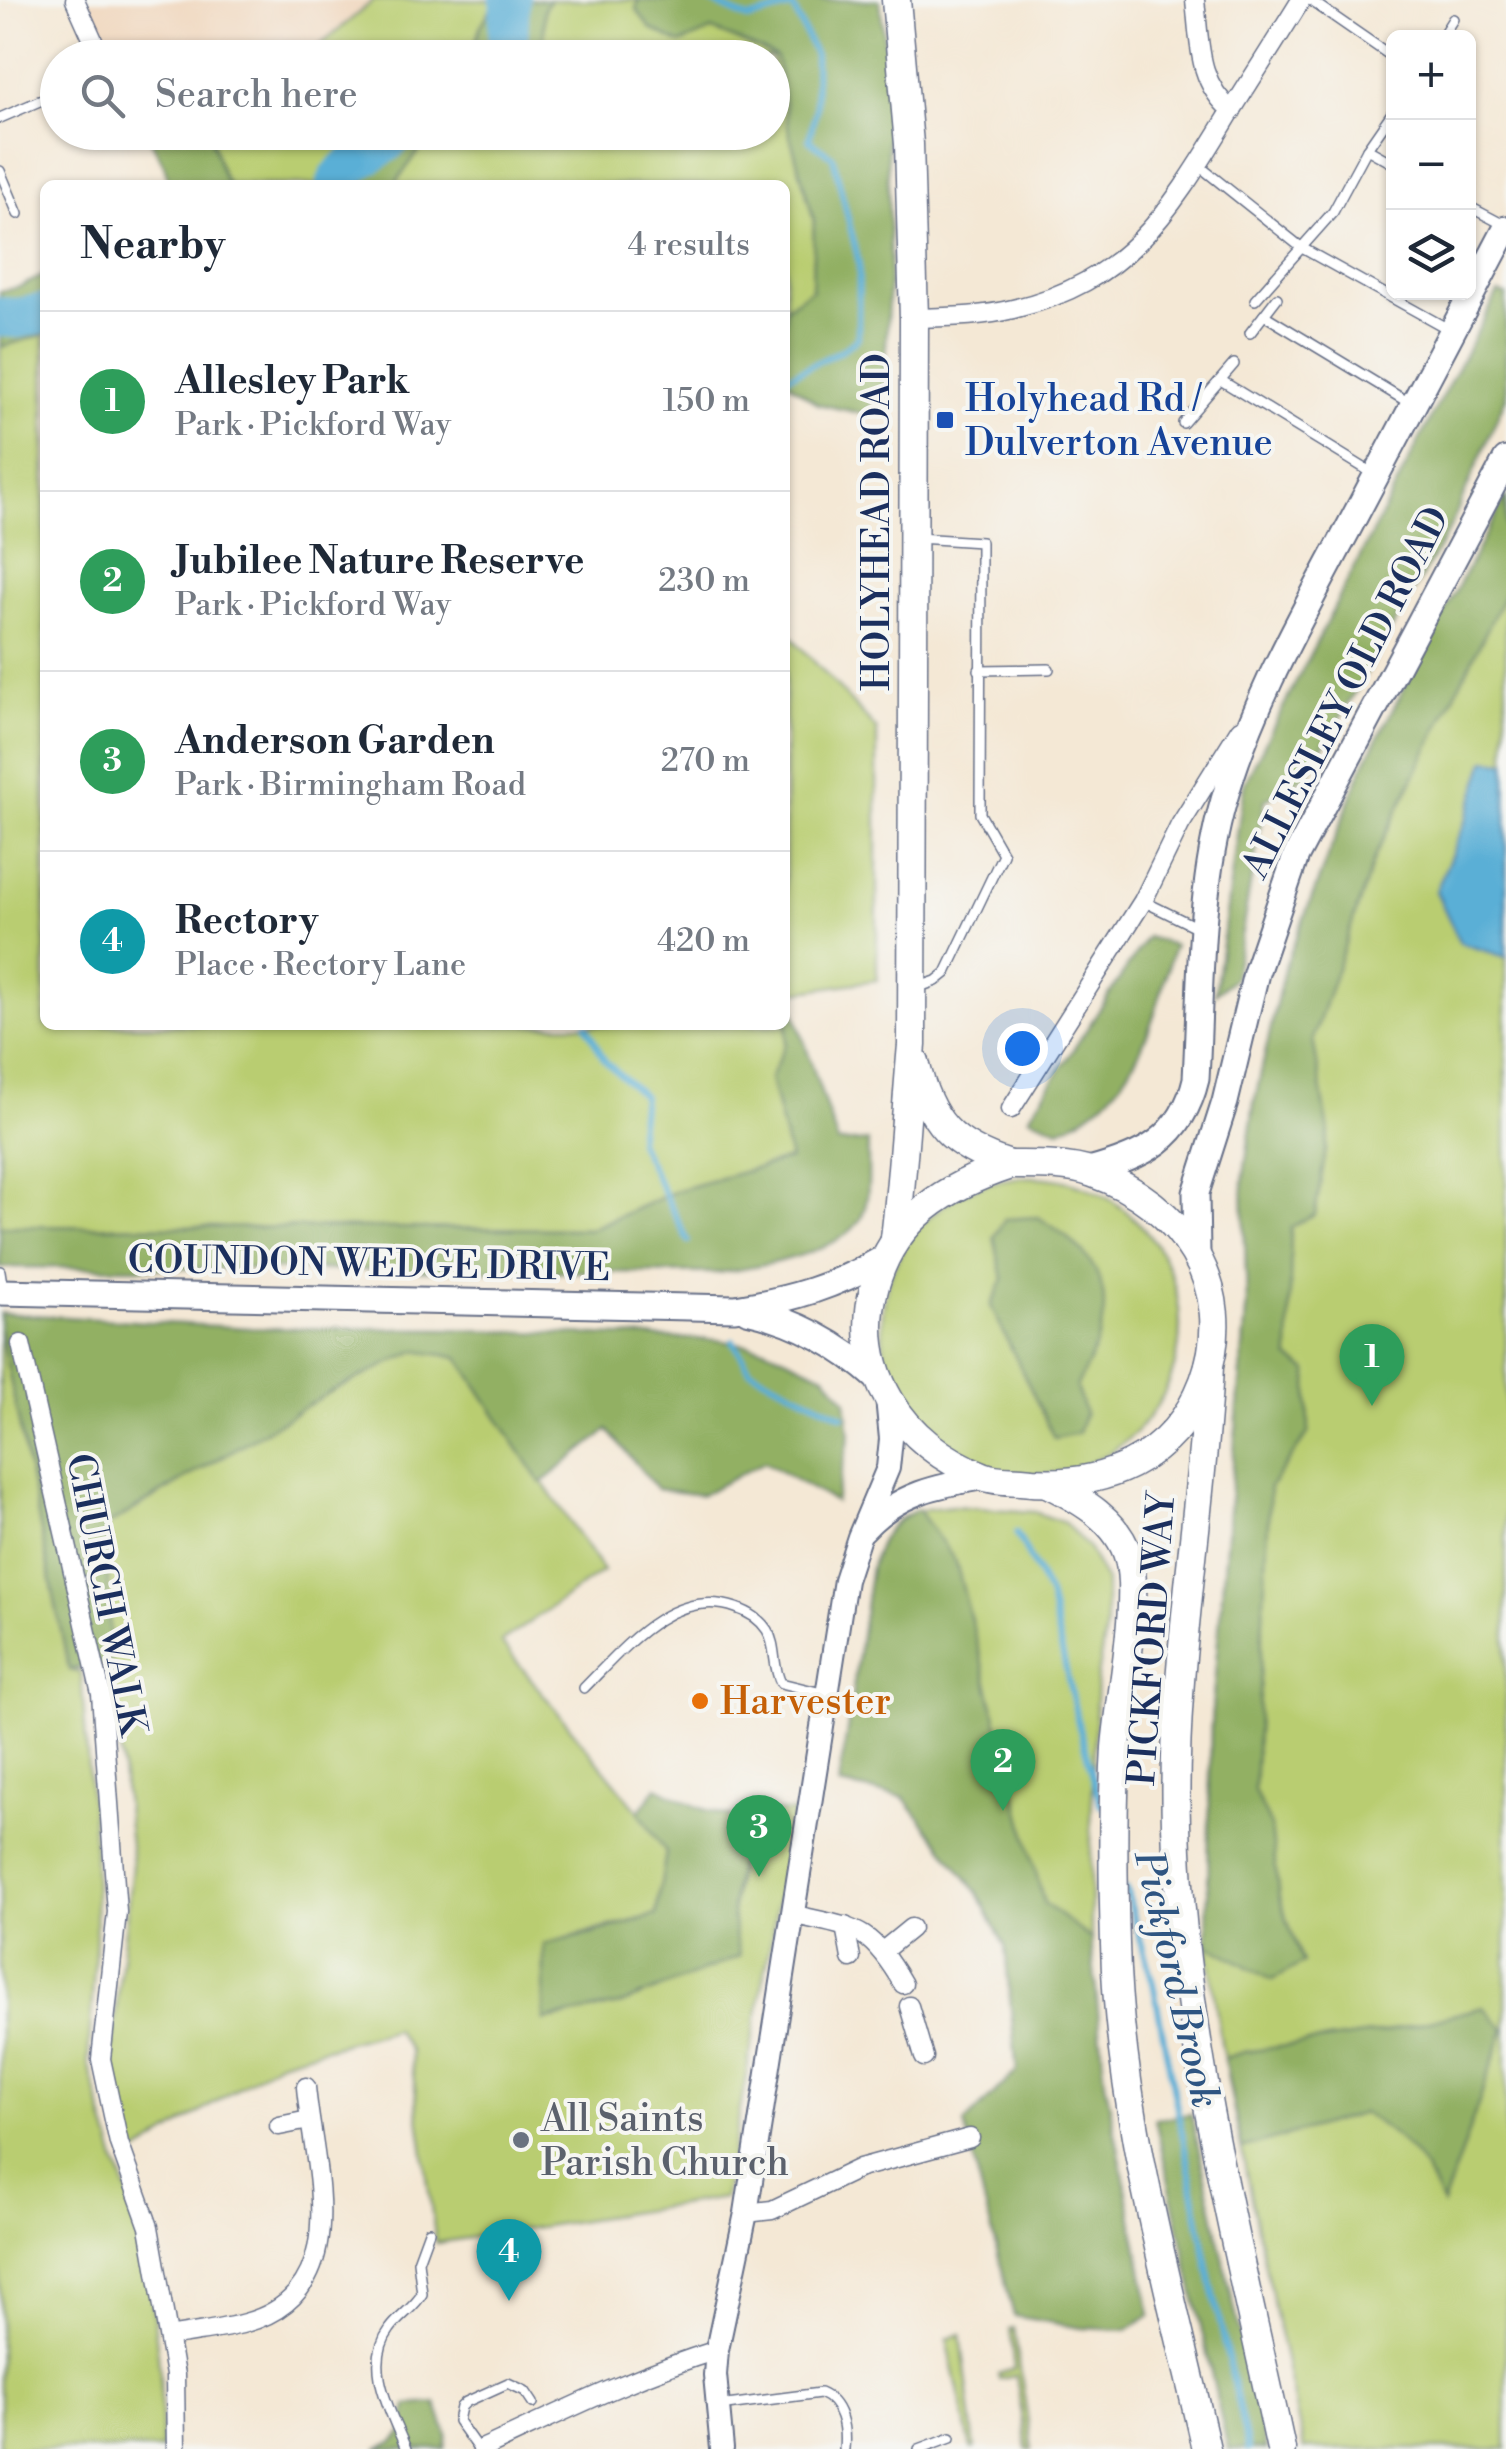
<!DOCTYPE html>
<meta charset="utf-8">
<style>
body{margin:0;font-family:"Libre Bodoni",serif;background:#f6f6f7;color:#1f2937}
.controls{position:absolute;right:30px;top:30px;display:grid;overflow:hidden;border-radius:15px;box-shadow:0 2px 8px #0004}
.controls button{width:90px;height:90px;display:grid;place-items:center;padding:0;border:0;border-bottom:2px solid #e0e1e3;background:#fff;color:#1f2937;font:50px sans-serif}
.you{position:absolute;left:1022px;top:1048px;width:35px;height:35px;margin:-25px;border:8px solid #fff;border-radius:50%;background:#1a73e8;box-shadow:0 0 0 15px #1a73e833}
.badge{display:grid;place-items:center;width:65px;height:65px;border-radius:50%;background:#1f6fb2;color:#fff;font-size:32px;font-weight:700}
.pin{position:absolute;translate:-50% -82px;filter:drop-shadow(0 2px 5px #0008)}
.pin::after{content:'';position:absolute;top:52px;width:35px;height:30px;background:inherit;clip-path:polygon(0 0,100% 0,50% 100%)}
.list{margin:0;padding:0;list-style:none}
h2{display:flex;justify-content:space-between;align-items:center;height:130px;margin:0;padding:0 40px;font-size:42px}
h2 small{font-size:32px;font-weight:400;color:#747a83}
.list li{display:grid;grid-template-columns:65px 1fr auto;gap:30px;align-items:center;box-sizing:border-box;height:180px;padding:0 40px;border-top:2px solid #e0e1e3}
.list b{display:block;font-size:38px;white-space:nowrap}
.list p{margin:0;font-size:32px;white-space:nowrap;color:#747a83}
.list em{font-size:32px;font-style:normal;color:#747a83}
.icon{flex:none;width:55px;height:55px;fill:none;stroke:currentColor;stroke-width:2;stroke-linecap:round;stroke-linejoin:round}
.map{position:relative;flex:none;width:1506px;height:2449px;overflow:hidden}
.search{position:absolute;background:#fff;box-shadow:0 2px 8px #0004;left:40px;top:40px;width:750px;height:110px;display:flex;align-items:center;gap:25px;box-sizing:border-box;padding:0 35px;border-radius:55px;color:#747a83;font-size:38px}
.panel{position:absolute;background:#fff;box-shadow:0 2px 8px #0004;left:40px;top:180px;width:750px;height:850px;border-radius:15px}
.map>svg:first-child{display:block}
.built{fill:#f0d6bc}
.green{fill:#b9cd71;stroke:#6a7e68;stroke-width:2.5}
.forest{fill:#92b063;stroke:#567060;stroke-width:2.5}
.water{fill:#5aafd6;stroke:#3a6f9a;stroke-width:2.5}
.lines{fill:none;stroke-linecap:round;stroke-linejoin:round}
.stream{stroke:#5aafd6;stroke-width:6}
.river{stroke:#5aafd6;stroke-width:40}
.service-casing{stroke:#677088;stroke-width:12}
.minor-casing{stroke:#677088;stroke-width:21}
.tertiary-casing{stroke:#677088;stroke-width:26}
.secondary-casing{stroke:#677088;stroke-width:29}
.trunk-casing{stroke:#677088;stroke-width:31}
.service{stroke:#fff;stroke-width:9}
.minor{stroke:#fff;stroke-width:18}
.tertiary{stroke:#fff;stroke-width:22}
.secondary{stroke:#fff;stroke-width:25}
.trunk{stroke:#fff;stroke-width:28}
.transit-dot{fill:#1a4fb4;stroke:#f6f6f2;stroke-width:4}
.food-dot{fill:#e8710a;stroke:#f6f6f2;stroke-width:4}
.worship-dot{fill:#6b7280;stroke:#f6f6f2;stroke-width:4}
.labels{text-anchor:middle;stroke-width:8;stroke-linejoin:round;paint-order:stroke}
.transit-label{font-size:38px;fill:#164399;stroke:#f6f6f2;text-anchor:start}
.street-label{font-size:38px;fill:#1b2f5e;stroke:#f6f6f2}
.food-label{font-size:38px;fill:#c56008;stroke:#f6f6f2;text-anchor:start}
.worship-label{font-size:38px;fill:#5b616d;stroke:#f6f6f2;text-anchor:start}
.water-label{font-size:40px;font-style:italic;fill:#2e5582;stroke:#f6f6f2}
</style>
<div class="map">
<svg width="1506" height="2449" viewBox="0 0 1506 2449">
<rect width="100%" height="100%" fill="#f6f6f2"/>
<filter id="ink" filterUnits="userSpaceOnUse"><feTurbulence type="fractalNoise" baseFrequency=".01" numOctaves="2"/><feDisplacementMap in="SourceGraphic" scale="20" xChannelSelector="R" yChannelSelector="G"/><feConvolveMatrix kernelMatrix="1 2 1 2 8 2 1 2 1" color-interpolation-filters="sRGB"/></filter>
<filter id="wash" filterUnits="userSpaceOnUse"><feTurbulence type="fractalNoise" baseFrequency=".0048" numOctaves="4" result="noise"/><feDisplacementMap in="SourceGraphic" scale="40" xChannelSelector="R" yChannelSelector="G"/><feGaussianBlur stdDeviation="2.25" result="paint"/><feColorMatrix in="noise" values="0 0 0 0 0 0 0 0 0 0 0 0 0 0 0 0 0 1.4 0 .05"/><feComposite in="paint" operator="in"/></filter>
<g filter="url(#wash)">
<rect width="100%" height="100%" fill="#f4e8d5"/>
<path class="built" d="M84 0H374L323 43 299 58H147L139 50 123 54 105 49Z"/>
<g class="green">
<path d="M374 0H497L480 27 471 57 299 58 323 43Z"/>
<path d="M550 0H638L637 9 713 30 776 56 789 132 814 221 812 289 785 308V185H394L432 133 772 132V58L538 57 544 50V8Z"/>
<path d="M209 133H372L323 185H230L224 179Z"/>
<path d="M45 334V1025H785V630L877 730V980L788 993 786 1043 770 1078 790 1159 678 1190 590 1229 0 1226V347Z"/>
<path d="M1506 496V2449H1304L1256 2223 1222 2049 1207 1944 1211 1723 1247 1301 1243 1182 1254 1104 1284 969 1364 764Z"/>
<circle cx="1031" cy="1326" r="149"/>
<path d="M0 1329 69 1670 81 1673 94 1847 96 1939 88 2062 117 2165 145 2235 160 2373 162 2449H0Z"/>
<path d="M415 1351 458 1356 603 1571 501 1642 639 1812 666 1852 656 1915 544 1944V2021L619 2005 732 1929C731 1890 740 1859 754 1823L774 1812H794L724 2198 436 2243 410 2051 395 2029 279 2061 133 2156 123 2128 111 2056 132 1865 111 1663 105 1527 330 1392Z"/>
<path d="M953 1506 1035 1512 1065 1523 1088 1548 1106 1582V1626L1097 1677 1091 1826V1962L1102 2047 973 2127 1017 2071 1005 1946 978 1893 904 1797 839 1785 871 1567C885 1518 903 1510 953 1506Z"/>
<path d="M1014 2328 1032 2449H1027L1016 2376 999 2379 998 2374 1015 2369 1010 2329Z"/>
<path d="M961 2334 975 2449H971L947 2339Z"/>
</g>
<g class="forest">
<path d="M497 0H550L544 9V50L538 57H471L480 27Z"/>
<path d="M638 0H880L885 46 890 263 884 388 865 414 818 404 785 380V308L812 289 814 221 789 132 776 57 713 30 680 44 650 28 636 9Z"/>
<path d="M147 133H209L224 179 230 185H170L164 165Z"/>
<path d="M372 133H432L394 185H323Z"/>
<path d="M45 275V334L0 347V291L19 287Z"/>
<path d="M1498 293 1506 295V397L1449 530 1307 775 1265 800 1234 978 1215 994 1244 784 1440 400Z"/>
<path d="M1506 496V591L1375 856 1313 1039 1329 1132 1315 1215 1291 1227 1289 1358 1308 1371 1309 1432 1270 1487 1254 1790 1271 1826 1279 1898 1303 1963 1272 1980 1207 1944 1211 1723 1247 1301 1243 1182 1254 1104 1284 969 1364 764Z"/>
<path d="M1147 937 1174 945C1154 1018 1138 1099 1059 1129L1029 1117Z"/>
<path d="M788 993 838 1143 868 1141C867 1164 872 1197 861 1218 843 1253 754 1268 718 1273L0 1267V1226L591 1229 678 1190 790 1159 770 1078 786 1043Z"/>
<path d="M1038 1217C1117 1265 1119 1310 1076 1387L1085 1413 1078 1433 1054 1438 991 1306 1003 1279 994 1237 1005 1219Z"/>
<path d="M0 1313 250 1328 449 1329 717 1340 765 1348 825 1375 846 1400 850 1435 835 1502 764 1462 701 1495 657 1489 608 1430 541 1483 458 1357 415 1351 330 1392 106 1526 111 1663 69 1670 0 1329Z"/>
<path d="M918 1509 956 1562 1044 1903 1091 1939 1105 2081 1151 2315 1127 2330 1081 2328 1014 2316 964 2124 1017 2071 1005 1946 978 1893 904 1797 839 1785 871 1567C881 1533 888 1526 918 1509Z"/>
<path d="M657 1787 700 1808 754 1823C735 1871 724 1905 740 1956L619 2005 544 2020V1944L592 1934 656 1915 666 1852 639 1812Z"/>
<path d="M1484 2007 1504 2029 1443 2205C1422 2157 1406 2141 1363 2113L1242 2149 1224 2058 1244 2052 1385 2032Z"/>
<path d="M1191 2114 1266 2449H1228L1155 2119Z"/>
<path d="M436 2403 447 2434 445 2449H377L393 2442 403 2433 407 2405Z"/>
</g>
<path class="water" d="M1486 760 1506 762V957L1460 943 1436 891 1467 818Z"/>
<g class="lines">
<g class="stream">
<path d="M707 0 748 19 793 7 815 55 816 109 809 140 833 157 859 263 858 338 840 351 785 378"/>
<path d="M586 1025 605 1061 643 1096 638 1141 688 1241"/>
<path d="M733 1341 750 1370 843 1416"/>
<path d="M1016 1532 1049 1595 1079 1727 1101 1805"/>
<path d="M1126 1889 1153 1983 1210 2277 1248 2449"/>
</g>
<g class="river">
<path d="M507 58 510 0"/>
<path d="M336 185C341 164 379 154 397 132"/>
<path d="M0 317 18 318 45 313"/>
</g>
</g>
</g>
<g filter="url(#ink)">
<g class="lines">
<defs>
<g id="service">
<path d="M1310 0 1394 58"/>
<path d="M1441 38 1453 19"/>
<path d="M0 118 58 93"/>
<path d="M1367 149 1394 164"/>
<path d="M1198 165 1302 248 1450 330"/>
<path d="M0 171 18 214"/>
<path d="M1468 206 1506 226"/>
<path d="M1255 300 1333 212 1367 149 1394 110"/>
<path d="M1264 315 1411 404"/>
<path d="M1250 333 1277 298"/>
<path d="M1222 381 1374 474"/>
<path d="M1183 423 1234 364"/>
<path d="M979 670 1049 669"/>
<path d="M1143 901 1200 929"/>
<path d="M916 988 936 981 946 973 1003 854 980 814 981 542 917 538"/>
<path d="M0 1271 3 1290"/>
<path d="M584 1688C623 1649 673 1586 736 1608 748 1612 760 1619 767 1630 777 1646 772 1666 781 1683L826 1694"/>
<path d="M719 2406 820 2393C842 2402 846 2428 844 2449"/>
<path d="M406 2449C391 2412 363 2365 390 2329 399 2316 414 2308 422 2294L418 2261 429 2231"/>
<path d="M478 2449 458 2421 461 2407 466 2402 508 2383 525 2391 533 2403"/>
<path d="M919 2449 951 2437"/>
</g>
<g id="minor">
<path d="M75 0 101 58"/>
<path d="M1195 0C1200 42 1197 82 1232 111"/>
<path d="M914 318C947 317 981 317 1013 309 1126 282 1167 216 1224 123 1249 82 1276 41 1301 0"/>
<path d="M1011 1109 1143 901 1180 825 1240 729"/>
<path d="M21 1344 101 1694 117 1912 101 2059 119 2143 149 2227 175 2375 176 2449"/>
<path d="M791 1914C855 1929 868 1924 903 1984"/>
<path d="M845 1926 851 1958"/>
<path d="M884 1950 911 1928"/>
<path d="M909 2006 924 2057"/>
<path d="M279 2126 309 2120"/>
<path d="M746 2213 772 2210 860 2168 970 2138"/>
<path d="M169 2337C194 2332 221 2330 245 2323 357 2292 313 2167 306 2087"/>
<path d="M482 2449C560 2413 635 2375 717 2350"/>
</g>
<g id="tertiary">
<path d="M864 1530C898 1493 938 1485 986 1478"/>
<path d="M722 2449 715 2375 717 2350 746 2213 845 1580 859 1537 888 1468 891 1439 887 1398"/>
</g>
<g id="secondary">
<path d="M1089 1171C1144 1156 1182 1139 1196 1079 1201 986 1198 890 1224 800 1251 705 1301 618 1347 531 1400 431 1453 330 1506 229"/>
<path d="M1197 1254 1196 1193 1225 1102 1256 973 1296 856 1506 460"/>
<path d="M0 1292 735 1308C790 1300 836 1286 884 1258"/>
<path d="M747 1310C797 1321 840 1345 878 1379"/>
</g>
<g id="trunk">
<path d="M915 1062C929 1122 952 1147 1010 1165"/>
<path d="M1010 1165C1037 1165 1067 1164 1093 1173 1181 1204 1239 1286 1204 1381 1174 1460 1102 1490 1021 1481 1009 1480 994 1481 983 1476 903 1446 851 1370 875 1285 894 1218 946 1186 1010 1165Z"/>
<path d="M895 1238C903 1174 906 1110 912 1045L914 318 909 144 896 0"/>
<path d="M1209 1366C1202 1519 1171 1670 1176 1825 1182 2037 1237 2243 1281 2449"/>
<path d="M1049 1484C1081 1500 1119 1521 1129 1559 1140 1604 1120 1698 1116 1748 1112 1813 1113 1879 1115 1944 1119 2115 1169 2283 1206 2449"/>
</g>
</defs>
<use href="#service" class="service-casing"/>
<use href="#minor" class="minor-casing"/>
<use href="#tertiary" class="tertiary-casing"/>
<use href="#secondary" class="secondary-casing"/>
<use href="#trunk" class="trunk-casing"/>
<use href="#service" class="service"/>
<use href="#minor" class="minor"/>
<use href="#tertiary" class="tertiary"/>
<use href="#secondary" class="secondary"/>
<use href="#trunk" class="trunk"/>
</g>
</g>
<rect class="transit-dot" x="935" y="410" width="20" height="20" rx="5"/>
<circle class="food-dot" cx="700" cy="1701" r="10"/>
<circle class="worship-dot" cx="521" cy="2140" r="10"/>
<g class="labels">
<g class="transit-label">
<text x="965" y="411">Holyhead Rd /<tspan x="965" dy="44">Dulverton Avenue</tspan></text>
</g>
<g class="street-label">
<text transform="translate(876 522) rotate(-90)" y="13">HOLYHEAD ROAD</text>
<text transform="translate(1345 692) rotate(-63)" y="13">ALLESLEY OLD ROAD</text>
<text transform="translate(369 1263) rotate(1)" y="13">COUNDON WEDGE DRIVE</text>
<text transform="translate(107 1594) rotate(79)" y="13">CHURCH WALK</text>
<text transform="translate(1151 1639) rotate(-86)" y="13">PICKFORD WAY</text>
</g>
<g class="food-label">
<text x="720" y="1714">Harvester</text>
</g>
<g class="worship-label">
<text x="541" y="2131">All Saints<tspan x="541" dy="44">Parish Church</tspan></text>
</g>
<g class="water-label">
<text transform="translate(1178 1979) rotate(77)" y="14">Pickford Brook</text>
</g>
</g>
</svg>
<div class="controls">
<button>+</button>
<button>−</button>
<button><svg class="icon" aria-label="layers" viewBox="0 0 24 24"><path d="M12 4l9 5-9 5-9-5zM3 14l9 5 9-5"/></svg></button>
</div>
<div class="you"></div>
<div class="pin badge" style="left:1372px;top:1406px;background:#2e9e5b">1</div>
<div class="pin badge" style="left:1003px;top:1811px;background:#2e9e5b">2</div>
<div class="pin badge" style="left:759px;top:1877px;background:#2e9e5b">3</div>
<div class="pin badge" style="left:509px;top:2301px;background:#0f9aa8">4</div>
<div class="search"><svg class="icon" aria-label="search" viewBox="0 0 24 24"><circle cx="10" cy="10" r="6"/><path d="M15 15l6 6"/></svg>Search here</div>
<section class="panel">
<h2>Nearby<small>4 results</small></h2>
<ul class="list">
<li><span class="badge" style="background:#2e9e5b">1</span><div><b>Allesley Park</b><p>Park · Pickford Way</p></div><em>150 m</em></li>
<li><span class="badge" style="background:#2e9e5b">2</span><div><b>Jubilee Nature Reserve</b><p>Park · Pickford Way</p></div><em>230 m</em></li>
<li><span class="badge" style="background:#2e9e5b">3</span><div><b>Anderson Garden</b><p>Park · Birmingham Road</p></div><em>270 m</em></li>
<li><span class="badge" style="background:#0f9aa8">4</span><div><b>Rectory</b><p>Place · Rectory Lane</p></div><em>420 m</em></li>
</ul>
</section>
</div>
